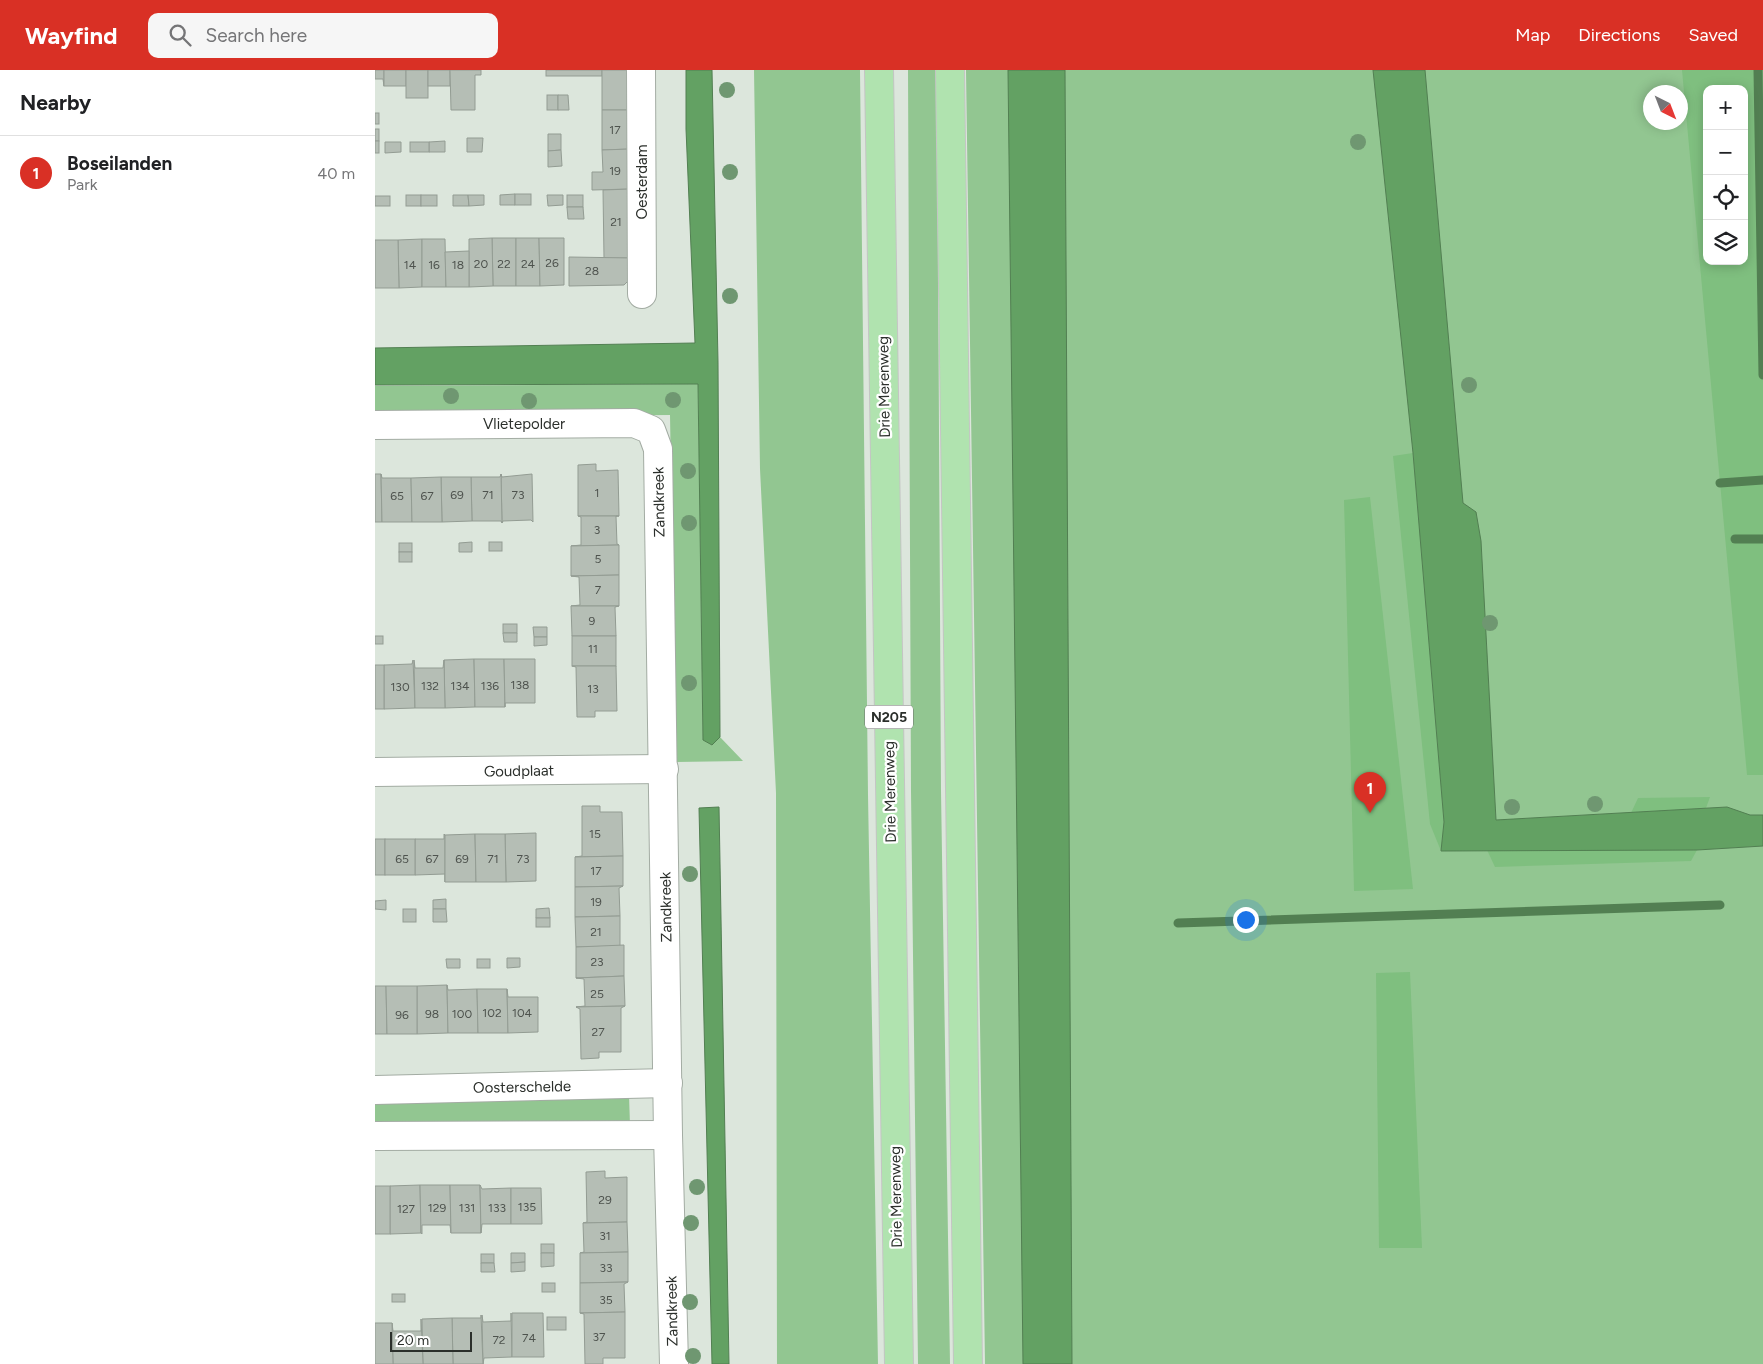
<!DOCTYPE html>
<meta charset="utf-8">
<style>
body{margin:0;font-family:Figtree,sans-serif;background:#f6f6f6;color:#202124}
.controls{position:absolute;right:15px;top:15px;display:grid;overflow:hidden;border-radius:10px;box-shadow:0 2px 12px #0003}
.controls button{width:45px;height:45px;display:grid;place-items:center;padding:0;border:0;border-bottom:1px solid #e0e0e0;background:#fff;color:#202124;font:25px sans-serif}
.compass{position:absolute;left:1268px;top:15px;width:45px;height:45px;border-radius:50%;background:#fff;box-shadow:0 2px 12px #0003;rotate:138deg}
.scale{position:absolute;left:15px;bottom:12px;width:82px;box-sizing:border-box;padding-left:5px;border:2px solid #2b2f2b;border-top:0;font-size:14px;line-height:18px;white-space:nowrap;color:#2b2f2b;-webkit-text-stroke:4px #fff;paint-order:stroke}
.you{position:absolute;left:870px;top:849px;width:18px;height:18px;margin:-12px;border:4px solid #fff;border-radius:50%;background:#1a73e8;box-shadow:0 0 0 8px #1a73e833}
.badge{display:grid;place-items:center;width:32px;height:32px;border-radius:50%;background:#d93025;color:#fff;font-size:16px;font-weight:700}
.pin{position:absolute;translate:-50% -41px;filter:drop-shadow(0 1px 2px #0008)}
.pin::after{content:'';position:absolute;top:26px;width:18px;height:15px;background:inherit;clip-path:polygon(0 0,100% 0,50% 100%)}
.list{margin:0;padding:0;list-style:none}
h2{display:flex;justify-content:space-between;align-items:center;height:65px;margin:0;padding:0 20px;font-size:21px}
h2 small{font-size:16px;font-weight:400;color:#757577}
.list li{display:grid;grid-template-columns:32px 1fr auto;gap:15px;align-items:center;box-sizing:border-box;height:75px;padding:0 20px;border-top:1px solid #e0e0e0}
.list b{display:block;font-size:19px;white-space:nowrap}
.list p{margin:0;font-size:16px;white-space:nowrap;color:#757577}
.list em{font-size:16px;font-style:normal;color:#757577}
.icon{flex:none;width:28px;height:28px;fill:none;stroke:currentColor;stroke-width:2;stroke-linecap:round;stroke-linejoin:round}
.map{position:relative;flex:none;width:1388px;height:1294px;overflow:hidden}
header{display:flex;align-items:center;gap:30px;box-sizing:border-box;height:70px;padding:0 25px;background:#d93025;color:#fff}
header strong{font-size:24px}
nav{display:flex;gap:28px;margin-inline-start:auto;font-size:18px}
.search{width:350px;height:45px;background:#f6f6f6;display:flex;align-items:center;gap:12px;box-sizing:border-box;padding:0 18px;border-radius:10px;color:#757577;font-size:19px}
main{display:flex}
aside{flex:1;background:#fff}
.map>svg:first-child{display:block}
.green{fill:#92c691;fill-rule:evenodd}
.forest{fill:#7fbf7f;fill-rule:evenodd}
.water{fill:#63a163;stroke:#527f52}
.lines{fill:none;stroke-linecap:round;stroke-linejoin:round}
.stream{stroke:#527f52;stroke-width:9}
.building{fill:#b5beb5;stroke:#939c93}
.minor-casing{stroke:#a3aca3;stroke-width:30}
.trunk-casing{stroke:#c4c5c4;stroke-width:30}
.minor{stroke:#fff;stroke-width:28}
.trunk{stroke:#b0e3af;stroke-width:28}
.tree{fill:#6f9771}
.labels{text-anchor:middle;stroke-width:4.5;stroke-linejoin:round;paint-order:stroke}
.number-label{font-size:12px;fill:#4e534e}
.shield{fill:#fff;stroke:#6b6d6b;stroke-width:1}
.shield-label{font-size:14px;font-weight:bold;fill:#2b2f2b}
.street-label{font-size:15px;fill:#2b2f2b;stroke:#fff}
</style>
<header>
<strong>Wayfind</strong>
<div class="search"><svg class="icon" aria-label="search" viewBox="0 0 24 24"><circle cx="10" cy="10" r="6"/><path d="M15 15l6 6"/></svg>Search here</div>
<nav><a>Map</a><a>Directions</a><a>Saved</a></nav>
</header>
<main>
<aside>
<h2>Nearby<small></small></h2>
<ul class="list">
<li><span class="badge">1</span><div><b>Boseilanden</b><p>Park</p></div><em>40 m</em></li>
</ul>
</aside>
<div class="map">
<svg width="1388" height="1294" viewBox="0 0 1388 1294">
<rect width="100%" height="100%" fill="#dce6dc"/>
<g class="green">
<path d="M379 0H485L493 725 503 1294H402L401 723 385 399Z"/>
<path d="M533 0H562L566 721 575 1294H543L536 721Z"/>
<path d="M591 0H1388V1294H610ZM1332 19H1369V191H1332ZM1276 22H1306V52H1276Z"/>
<path d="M323 314 328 669 337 675 345 667 368 691 301 692 295 345 0 347V316Z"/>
<path d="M254 1025 255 1055 0 1057V1027Z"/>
</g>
<g class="forest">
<path d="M1307 0H1388V705H1372ZM1332 19H1369V191H1332Z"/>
<path d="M1038 383 1069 752 1066 781 1055 754 1018 386Z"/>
<path d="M995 427 1038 819 979 821 969 430Z"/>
<path d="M1335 727 1331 738 1256 743 1263 728Z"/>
<path d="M1112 780H1322L1316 791 1120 797Z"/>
<path d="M1035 902 1047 1178H1004L1001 903Z"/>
</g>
<g class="water">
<path d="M311 0H337L343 292 345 667 337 675 328 670 323 314 0 315V278L320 273 311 59Z"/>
<path d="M633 0H690L697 1294H648Z"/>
<path d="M998 0H1050L1088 433 1101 442 1106 471 1121 750 1352 737 1375 745H1388V776L1322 780 1066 781 1069 752 1038 383Z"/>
<path d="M344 737 354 1294H337L324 738Z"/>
</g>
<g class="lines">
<g class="stream">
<path d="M1383 0 1388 305"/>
<path d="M1345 413 1388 410"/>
<path d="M1360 469H1388"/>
<path d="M803 853 1345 835"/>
</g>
</g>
<g class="building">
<path d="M0 0H9V16L8 9H0Z"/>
<rect x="9" y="0" width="22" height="16"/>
<rect x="31" y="0" width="22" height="28"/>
<rect x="53" y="0" width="22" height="16"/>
<path d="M75 0H106V5H100V40H76Z"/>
<rect x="171" y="0" width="56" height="6"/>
<path d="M227 0H254L255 40H227Z"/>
<rect x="172" y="25" width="11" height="15"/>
<path d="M183 25H193L194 40H183Z"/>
<path d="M227 40H255V79L227 80Z"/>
<rect x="0" y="43" width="4" height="11"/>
<rect x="0" y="59" width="4" height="12"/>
<path d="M173 64H186V80L173 81Z"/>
<path d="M92 68H108L107 82H92Z"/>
<rect x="0" y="71" width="4" height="12"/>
<path d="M70 71V82H54V72Z"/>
<path d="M10 72H26V82L10 83Z"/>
<rect x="35" y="72" width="19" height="10"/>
<path d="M255 79 256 119 217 120V102H228L227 80Z"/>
<path d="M186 80 187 96 173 97V81Z"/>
<path d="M256 119 257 188H229L228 120Z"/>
<path d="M140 124V135H125V125Z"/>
<rect x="140" y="124" width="16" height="11"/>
<rect x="31" y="125" width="15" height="11"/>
<rect x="46" y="125" width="16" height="11"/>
<path d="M78 125H93L94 136H78Z"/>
<path d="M93 125H109V135L94 136Z"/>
<path d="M172 125H188V135L173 136Z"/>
<rect x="192" y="125" width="16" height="12"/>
<rect x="0" y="126" width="15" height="10"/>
<path d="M192 137H208L209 149H193Z"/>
<path d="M117 168H141V216H118Z"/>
<path d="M117 168 118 216 94 217V169Z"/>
<path d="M141 168H164L165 216H141Z"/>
<path d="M164 168H189V215L165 216Z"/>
<path d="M47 169V217L24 218 23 170Z"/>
<path d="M47 169H70L71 217H47Z"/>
<path d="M0 170H23L24 218H0Z"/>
<path d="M94 181V217H71L70 182Z"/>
<path d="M194 187 257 188V207L249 215 194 216Z"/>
<path d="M221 394V401L243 400 244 446H203V395Z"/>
<path d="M0 404H6L7 452H0Z"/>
<path d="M6 404 7 408H36L37 452H7Z"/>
<path d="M126 404 127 407 157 404 158 452 156 450 128 451 127 453Z"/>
<path d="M126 404 127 453 126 451H97L96 407H125Z"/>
<path d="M66 407H96L97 451 67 452Z"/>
<path d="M66 407 67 452H37L36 408Z"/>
<path d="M203 446H244H241L242 474 244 475 196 476 206 475V447Z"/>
<path d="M97 472V482H84V473Z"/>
<rect x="114" y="472" width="13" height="9"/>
<rect x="24" y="473" width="13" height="9"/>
<path d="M244 475V505L196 506V476Z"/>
<rect x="24" y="482" width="13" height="10"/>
<path d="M244 505V536H196L205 535 204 507 196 506Z"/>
<path d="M196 536H244L240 537 241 566H197Z"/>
<rect x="128" y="554" width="14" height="9"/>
<path d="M158 557H172V567H159Z"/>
<path d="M128 563H142V572H129Z"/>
<rect x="0" y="566" width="8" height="8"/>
<rect x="197" y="566" width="44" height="30"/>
<path d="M159 567H172V575L159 576Z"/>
<path d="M99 589 100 637 70 638 69 590Z"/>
<path d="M99 589H129L130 637H100Z"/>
<path d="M129 589H160V633H130V637Z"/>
<path d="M38 590 40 638 9 639V595L37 594Z"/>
<path d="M39 590 40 598H68L69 590 70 638H40Z"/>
<rect x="0" y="595" width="9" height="44"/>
<path d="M197 596H241L242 641H220V647H202L201 597Z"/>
<path d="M207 736H225V742H247L248 786 200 787 207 786Z"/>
<path d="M161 763V811L131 812 130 764Z"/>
<path d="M69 764 70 765V812V804L40 805V769H69Z"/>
<path d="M100 764 101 812H70V765Z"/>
<path d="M100 764H130L131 812H101Z"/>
<rect x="0" y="769" width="10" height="36"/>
<rect x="10" y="769" width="30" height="36"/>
<path d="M248 786V816L200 817V787Z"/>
<path d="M248 816 244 818 245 846 200 847V817Z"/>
<path d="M71 829V839H58V830Z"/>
<path d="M11 830V840L0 839V831Z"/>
<path d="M174 838 175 848H161V839Z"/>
<rect x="28" y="839" width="13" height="13"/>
<path d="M58 839H71L72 852H58Z"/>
<path d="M245 846V876L201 877 200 847Z"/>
<rect x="161" y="848" width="14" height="9"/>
<path d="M249 875V906L201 908V877Z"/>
<path d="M132 888H145V897L132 898Z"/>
<path d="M71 889H85V898H72Z"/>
<rect x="102" y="889" width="13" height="9"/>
<path d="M249 906 250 936 201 937 210 936 209 909 201 908Z"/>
<path d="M72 915 73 963 42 964V916Z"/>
<path d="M72 915 73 920 102 919 103 963H73Z"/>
<path d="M0 916H11L12 964H0Z"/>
<path d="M11 916H42V964H12Z"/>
<path d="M102 919H132L133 963H103Z"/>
<path d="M132 919 133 927H163V962L133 963Z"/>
<path d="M201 937 250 936 246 938V982H224V988L206 989 205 939Z"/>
<path d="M230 1101V1108L252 1107V1152L208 1153 212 1152 211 1102Z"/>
<path d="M45 1115 46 1163 15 1164V1116Z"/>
<path d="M45 1115H75L76 1163 75 1155H47V1164L46 1163Z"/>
<path d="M75 1115H105L106 1163H76Z"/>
<path d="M105 1115 107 1119 136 1118V1154H107L106 1163Z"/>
<rect x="0" y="1116" width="15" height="48"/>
<path d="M136 1118H166L167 1154H136Z"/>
<path d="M252 1152 253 1182 205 1183 209 1182 208 1153Z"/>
<rect x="166" y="1174" width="13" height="9"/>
<path d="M253 1182V1212L205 1213V1183Z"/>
<path d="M136 1183H150V1192L136 1193Z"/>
<path d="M166 1183H179V1196L166 1197Z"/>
<rect x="106" y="1184" width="13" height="9"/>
<path d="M150 1192V1201L136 1202V1193Z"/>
<path d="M106 1193H119L120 1202H106Z"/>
<path d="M253 1212 249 1214 250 1242 205 1243V1213Z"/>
<rect x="167" y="1213" width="13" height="9"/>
<rect x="17" y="1224" width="13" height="8"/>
<path d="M250 1242V1288H228V1294H210L209 1244 205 1243Z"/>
<path d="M136 1243 137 1287 109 1288 108 1294 107 1245 108 1252 136 1251Z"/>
<path d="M137 1243H168L169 1287H137Z"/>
<path d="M106 1245 108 1294H78L77 1248H106Z"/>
<rect x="172" y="1247" width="19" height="13"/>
<path d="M77 1248 78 1294H48L47 1249Z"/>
<path d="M46 1249 48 1294H18L17 1253 18 1261H46Z"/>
<path d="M0 1253H17L18 1294H0Z"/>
</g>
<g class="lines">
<defs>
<g id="minor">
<path d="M266 0 267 224"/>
<path d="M0 355 259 353 276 360 283 379 293 1065 299 1294"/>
<path d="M0 702 289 699"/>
<path d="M0 1020 293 1013"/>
<path d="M0 1066 293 1065"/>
</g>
<g id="trunk">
<path d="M504 0 524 1294"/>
<path d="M575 0 593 1294"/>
</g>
</defs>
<use href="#minor" class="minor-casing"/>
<use href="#trunk" class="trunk-casing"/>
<use href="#minor" class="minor"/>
<use href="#trunk" class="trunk"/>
</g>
<g class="tree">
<circle cx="352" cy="20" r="8"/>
<circle cx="983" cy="72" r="8"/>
<circle cx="355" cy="102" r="8"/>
<circle cx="355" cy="226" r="8"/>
<circle cx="1094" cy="315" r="8"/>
<circle cx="76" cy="326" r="8"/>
<circle cx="298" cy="330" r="8"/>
<circle cx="154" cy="331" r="8"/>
<circle cx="313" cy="401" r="8"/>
<circle cx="314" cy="453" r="8"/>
<circle cx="1115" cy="553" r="8"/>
<circle cx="314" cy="613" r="8"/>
<circle cx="1220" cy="734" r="8"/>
<circle cx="1137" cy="737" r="8"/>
<circle cx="315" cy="804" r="8"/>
<circle cx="322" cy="1117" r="8"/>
<circle cx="316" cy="1153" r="8"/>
<circle cx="315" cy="1232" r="8"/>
<circle cx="318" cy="1286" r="8"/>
</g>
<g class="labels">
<g class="number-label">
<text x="240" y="64">17</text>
<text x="240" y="105">19</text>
<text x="241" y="156">21</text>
<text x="177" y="197">26</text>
<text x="106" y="198">20</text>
<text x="129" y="198">22</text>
<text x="153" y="198">24</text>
<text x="35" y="199">14</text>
<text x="59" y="199">16</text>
<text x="83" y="199">18</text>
<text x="217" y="205">28</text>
<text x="222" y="427">1</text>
<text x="82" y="429">69</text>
<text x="113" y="429">71</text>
<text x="143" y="429">73</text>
<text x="22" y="430">65</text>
<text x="52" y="430">67</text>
<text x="222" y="464">3</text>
<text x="223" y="493">5</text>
<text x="223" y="524">7</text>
<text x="217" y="555">9</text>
<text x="218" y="583">11</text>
<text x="145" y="619">138</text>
<text x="55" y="620">132</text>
<text x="85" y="620">134</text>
<text x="115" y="620">136</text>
<text x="25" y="621">130</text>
<text x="218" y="623">13</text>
<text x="220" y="768">15</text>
<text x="27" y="793">65</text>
<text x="57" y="793">67</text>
<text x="87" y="793">69</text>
<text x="118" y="793">71</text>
<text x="148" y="793">73</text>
<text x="221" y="805">17</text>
<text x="221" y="836">19</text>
<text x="221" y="866">21</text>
<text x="222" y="896">23</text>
<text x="222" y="928">25</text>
<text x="117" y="947">102</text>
<text x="147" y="947">104</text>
<text x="57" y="948">98</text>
<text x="87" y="948">100</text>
<text x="27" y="949">96</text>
<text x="223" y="966">27</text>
<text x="230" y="1134">29</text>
<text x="152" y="1141">135</text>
<text x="62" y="1142">129</text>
<text x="92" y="1142">131</text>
<text x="122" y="1142">133</text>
<text x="31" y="1143">127</text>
<text x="230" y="1170">31</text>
<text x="231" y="1202">33</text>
<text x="231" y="1234">35</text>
<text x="224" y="1271">37</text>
<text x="154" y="1272">74</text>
<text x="124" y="1274">72</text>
</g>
<rect class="shield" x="490" y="635.5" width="48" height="23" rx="4"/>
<g class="shield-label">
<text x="514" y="652">N205</text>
</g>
<g class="street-label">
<text transform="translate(267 112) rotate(-90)" y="5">Oesterdam</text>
<text transform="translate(509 317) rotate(-91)" y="5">Drie Merenweg</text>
<text x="149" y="359">Vlietepolder</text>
<text transform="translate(284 432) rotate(-91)" y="5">Zandkreek</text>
<text transform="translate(144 701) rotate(-1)" y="5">Goudplaat</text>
<text transform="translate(515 722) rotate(-91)" y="5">Drie Merenweg</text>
<text transform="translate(291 837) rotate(-91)" y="5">Zandkreek</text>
<text transform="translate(147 1017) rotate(-1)" y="5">Oosterschelde</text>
<text transform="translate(521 1127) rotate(-91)" y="5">Drie Merenweg</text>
<text transform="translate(297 1241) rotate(-91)" y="5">Zandkreek</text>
</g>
</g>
</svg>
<div class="controls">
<button>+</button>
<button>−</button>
<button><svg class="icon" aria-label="locate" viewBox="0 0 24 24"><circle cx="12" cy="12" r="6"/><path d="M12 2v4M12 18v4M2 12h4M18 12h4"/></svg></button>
<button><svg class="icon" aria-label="layers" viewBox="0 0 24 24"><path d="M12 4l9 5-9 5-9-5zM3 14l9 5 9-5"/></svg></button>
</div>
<svg class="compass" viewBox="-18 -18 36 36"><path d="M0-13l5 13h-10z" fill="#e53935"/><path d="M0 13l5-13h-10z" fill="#757577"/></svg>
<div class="scale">20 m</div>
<div class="you"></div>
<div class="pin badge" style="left:995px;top:743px">1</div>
</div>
</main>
